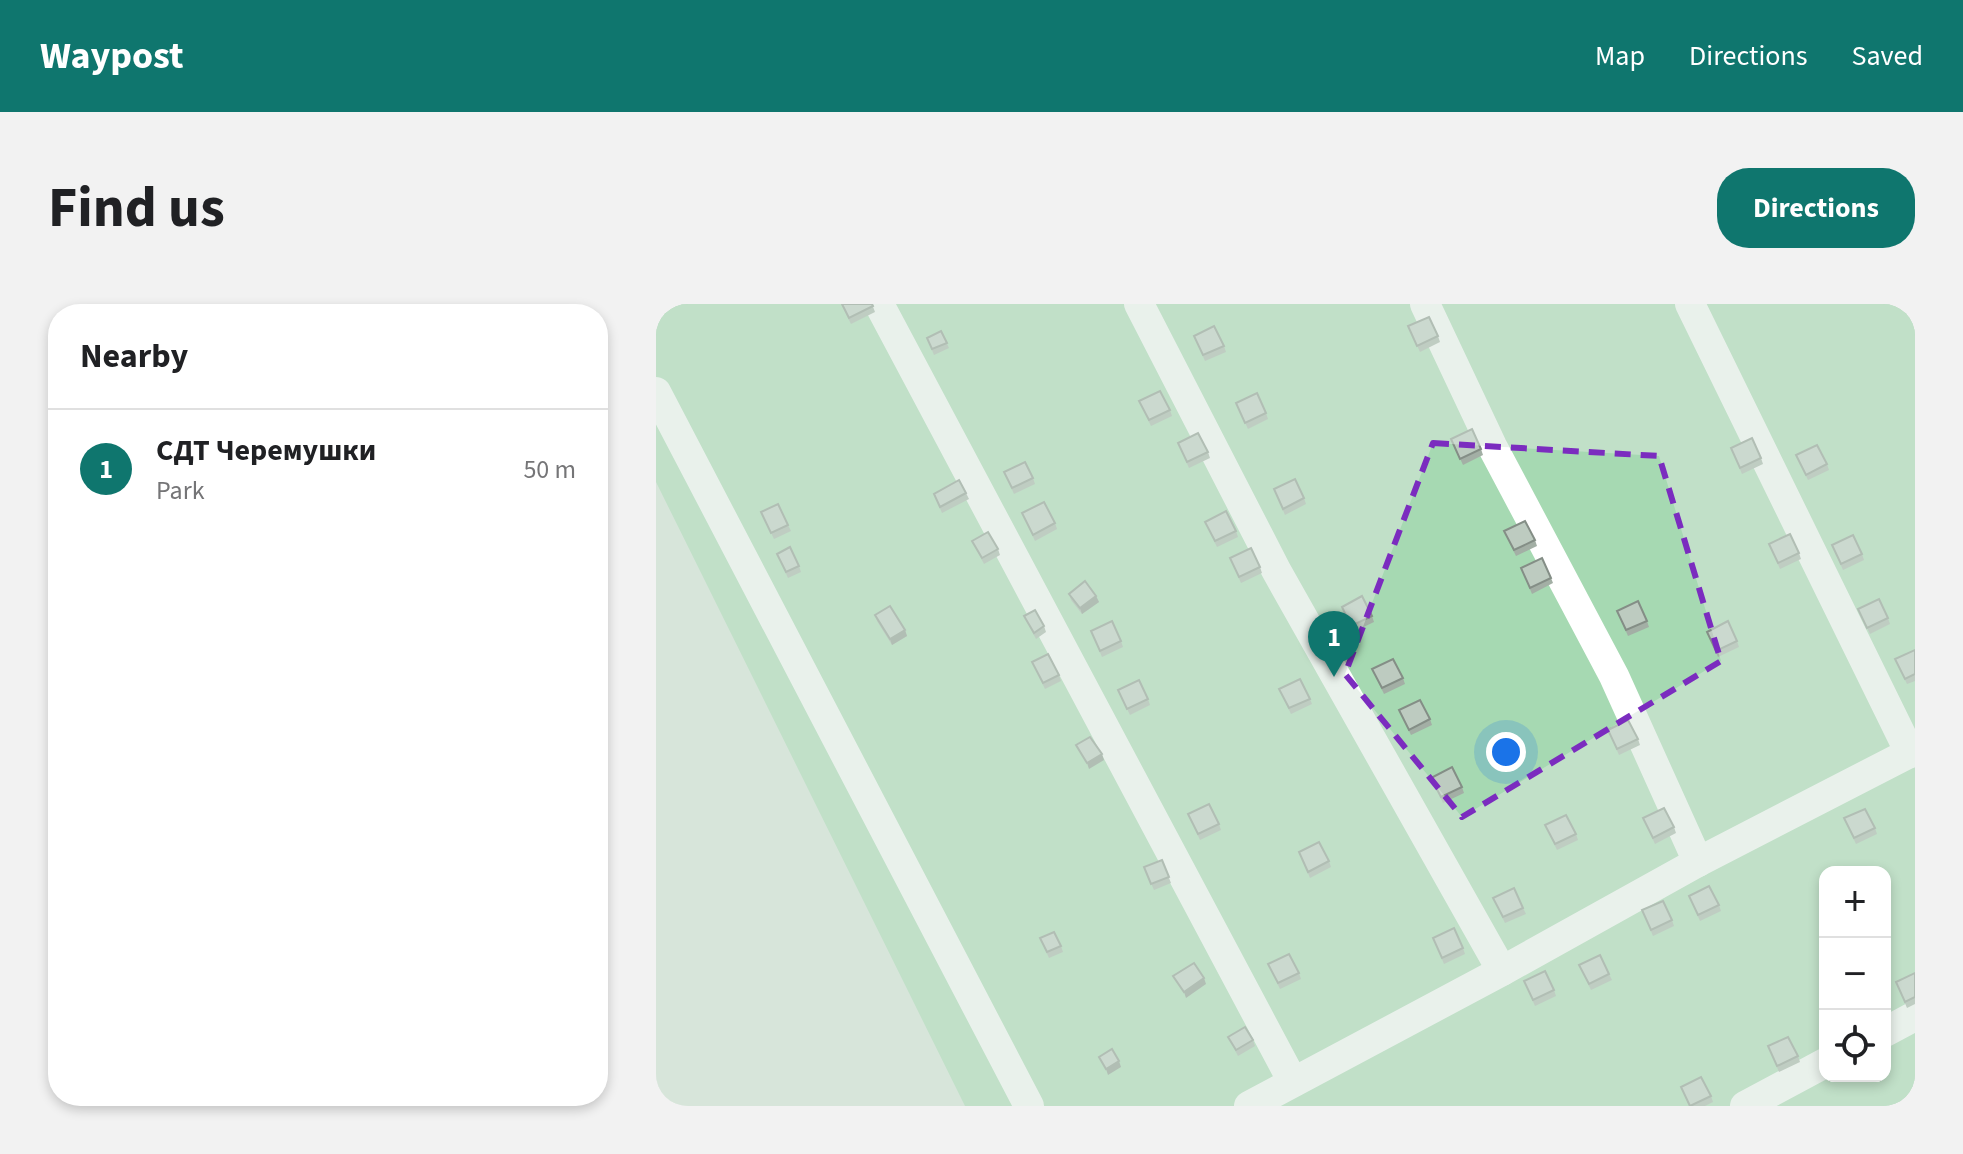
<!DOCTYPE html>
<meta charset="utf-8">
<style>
body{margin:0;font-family:"Source Sans 3",sans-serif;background:#f2f2f2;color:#202124}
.controls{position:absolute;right:24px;bottom:24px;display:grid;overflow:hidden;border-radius:16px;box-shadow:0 4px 12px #0003}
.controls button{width:72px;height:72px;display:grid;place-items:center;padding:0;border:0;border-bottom:2px solid #e0e0e0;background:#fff;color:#202124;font:40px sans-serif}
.you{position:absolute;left:850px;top:448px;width:28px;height:28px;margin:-20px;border:6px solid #fff;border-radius:50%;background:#1a73e8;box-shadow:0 0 0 12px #1a73e833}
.badge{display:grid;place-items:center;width:52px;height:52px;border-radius:50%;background:#0f766e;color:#fff;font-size:26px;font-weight:700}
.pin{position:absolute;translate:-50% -66px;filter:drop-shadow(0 2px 4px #0008)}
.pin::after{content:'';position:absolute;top:42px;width:28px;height:24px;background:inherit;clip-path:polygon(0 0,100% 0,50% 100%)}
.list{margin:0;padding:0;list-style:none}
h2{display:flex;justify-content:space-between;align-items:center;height:104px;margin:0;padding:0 32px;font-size:34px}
h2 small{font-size:26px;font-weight:400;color:#757577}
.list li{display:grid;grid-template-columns:52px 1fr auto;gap:24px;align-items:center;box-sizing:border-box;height:120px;padding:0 32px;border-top:2px solid #e0e0e0}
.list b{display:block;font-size:30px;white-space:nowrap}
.list p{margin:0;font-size:26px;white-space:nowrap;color:#757577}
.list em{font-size:26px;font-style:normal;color:#757577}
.icon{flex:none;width:44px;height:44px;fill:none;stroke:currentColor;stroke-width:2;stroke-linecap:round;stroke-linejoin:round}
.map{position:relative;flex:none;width:1259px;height:802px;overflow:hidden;border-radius:32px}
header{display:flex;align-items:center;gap:48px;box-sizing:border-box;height:112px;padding:0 40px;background:#0f766e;color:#fff}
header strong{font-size:38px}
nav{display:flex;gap:44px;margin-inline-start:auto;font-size:28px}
.intro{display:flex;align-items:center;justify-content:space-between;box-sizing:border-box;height:192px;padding:0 48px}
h1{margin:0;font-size:56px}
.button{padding:20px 36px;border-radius:32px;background:#0f766e;color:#fff;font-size:28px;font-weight:700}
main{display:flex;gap:48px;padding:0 48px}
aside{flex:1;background:#fff;border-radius:32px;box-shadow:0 4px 12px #0003}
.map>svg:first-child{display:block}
.green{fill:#a6d9b2;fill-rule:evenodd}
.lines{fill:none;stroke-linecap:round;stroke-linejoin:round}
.minor{stroke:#fff;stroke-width:30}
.wall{fill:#a3afa5}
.shaded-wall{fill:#848e86}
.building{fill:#bdcbc0;stroke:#848e86;stroke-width:2}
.marked{fill:none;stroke:#7b2cbf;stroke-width:6;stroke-dasharray:16 10;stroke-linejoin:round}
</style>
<header>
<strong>Waypost</strong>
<nav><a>Map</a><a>Directions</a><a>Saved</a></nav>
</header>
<div class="intro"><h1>Find us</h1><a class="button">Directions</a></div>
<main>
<aside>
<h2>Nearby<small></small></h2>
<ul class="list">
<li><span class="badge">1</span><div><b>СДТ Черемушки</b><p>Park</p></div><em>50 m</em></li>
</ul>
</aside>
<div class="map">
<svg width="1259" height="802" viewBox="0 0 1259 802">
<rect width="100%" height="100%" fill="#d7e5da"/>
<path class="green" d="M0 0H1259V802H309L0 178ZM1169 568H1229V772H1169Z"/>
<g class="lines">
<g class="minor">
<path d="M223 0 637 778"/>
<path d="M483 0 620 266 846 667"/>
<path d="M769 0 836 142 958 372 1042 558"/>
<path d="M1034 0 1254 449"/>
<path d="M0 88 373 802"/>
<path d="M1229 728 1259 712"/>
<path d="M593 802 846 667 1042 558 1259 446"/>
<path d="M1089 802 1169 759"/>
</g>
</g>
<g class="wall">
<path d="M185 0H216L219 8 195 20Z"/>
<path d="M752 22 782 32 784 38 764 48Z"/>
<path d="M285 27 293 44 278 51 271 34Z"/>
<path d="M538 32 568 42 570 48 549 57Z"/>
<path d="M483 97 514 106 516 112 495 122Z"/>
<path d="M580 99 610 109 612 115 592 125Z"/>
<path d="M795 135 825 145 827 151 807 161Z"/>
<path d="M522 139 552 148 554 154 533 164Z"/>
<path d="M1075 144 1105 154 1107 160 1086 170Z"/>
<path d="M1140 151 1171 160 1173 166 1152 176Z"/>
<path d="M348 168 377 174 379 180 358 190Z"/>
<path d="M618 185 648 194 650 200 629 211Z"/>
<path d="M310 189 313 195 286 209 278 190Z"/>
<path d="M105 208 132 221 135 227 118 235Z"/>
<path d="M366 209 399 219 401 225 379 237Z"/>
<path d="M549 218 580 227 582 233 561 243Z"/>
<path d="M848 227 879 236 881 242 860 252Z"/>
<path d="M316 237 342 245 344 251 328 260Z"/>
<path d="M1113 240 1143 249 1145 255 1124 265Z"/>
<path d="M1176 241 1206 250 1208 256 1187 266Z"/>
<path d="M121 250 143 262 145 268 132 274Z"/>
<path d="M574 254 604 263 606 269 585 279Z"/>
<path d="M865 264 895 274 897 279 876 290Z"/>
<path d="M413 290 440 292 443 298 426 310 415 296Z"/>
<path d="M686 303 716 312 718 318 697 328Z"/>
<path d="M1202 305 1232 314 1234 320 1214 330Z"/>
<path d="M961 307 991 317 993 323 972 332Z"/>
<path d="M219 311 249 326 251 332 236 341 221 317Z"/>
<path d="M368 312 388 322 390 328 380 335Z"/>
<path d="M435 327 465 337 467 343 446 353Z"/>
<path d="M1051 328 1081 337 1083 343 1062 353Z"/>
<path d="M1259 346V377L1251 380 1239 355Z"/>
<path d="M376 358 403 371 405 377 389 385Z"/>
<path d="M716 365 747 374 749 380 728 390Z"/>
<path d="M623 385 654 395 656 400 635 410Z"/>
<path d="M462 386 492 395 494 401 474 411Z"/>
<path d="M743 406 774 415 776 421 755 431Z"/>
<path d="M952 426 982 435 984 441 963 451Z"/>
<path d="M775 474 806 483 808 489 787 499Z"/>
<path d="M532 510 563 520 565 526 544 536Z"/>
<path d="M987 514 1018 523 1020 529 999 540Z"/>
<path d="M1188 514 1219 524 1221 530 1200 540Z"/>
<path d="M889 521 920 530 922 536 901 546Z"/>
<path d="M643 548 673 557 675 563 654 574Z"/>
<path d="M506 556 515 579 498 586 488 563Z"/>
<path d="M1033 592 1063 601 1065 607 1044 617Z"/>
<path d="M837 594 867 604 870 610 849 619Z"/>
<path d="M986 606 1016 616 1018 622 997 632Z"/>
<path d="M384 634 405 642 407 648 393 654Z"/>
<path d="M777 634 807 644 809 650 788 660Z"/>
<path d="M612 660 643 669 645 675 624 685Z"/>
<path d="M923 661 953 670 956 676 935 686Z"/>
<path d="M1259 669V700L1251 704 1240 678Z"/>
<path d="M868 677 898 686 900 692 879 702Z"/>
<path d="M572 733 597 736 599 742 582 752Z"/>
<path d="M1112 742 1142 752 1144 758 1123 768Z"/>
<path d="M1025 783 1055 792 1057 798 1049 802H1033Z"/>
</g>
<g class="shaded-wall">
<path d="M440 292 443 298 426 310 424 304Z"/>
<path d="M249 326 251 332 236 341 234 335Z"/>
<path d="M446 450 448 456 433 465 431 459Z"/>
<path d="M548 674 550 680 530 694 528 688Z"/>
<path d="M463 757 465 763 452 771 450 765Z"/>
</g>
<g class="building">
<path d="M186 0H216L217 2 193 14Z"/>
<path d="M773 13 782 32 761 42 752 22Z"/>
<path d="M558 22 568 42 547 51 538 32Z"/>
<path d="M285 27 291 39 276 45 271 34Z"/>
<path d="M504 87 514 106 493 116 483 97Z"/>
<path d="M601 89 610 109 589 119 580 99Z"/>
<path d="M816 125 825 145 804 155 795 135Z"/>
<path d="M542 129 552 148 531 158 522 139Z"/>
<path d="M1096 134 1105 154 1084 164 1075 144Z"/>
<path d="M1161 141 1171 160 1150 171 1140 151Z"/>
<path d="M369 158 377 174 356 184 348 168Z"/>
<path d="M639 175 648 194 627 205 618 185Z"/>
<path d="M303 176 310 189 284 203 278 190Z"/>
<path d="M388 198 399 219 377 231 366 209Z"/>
<path d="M122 200 132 221 115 229 105 208Z"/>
<path d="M570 207 580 227 559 237 549 218Z"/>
<path d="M869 217 879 236 858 246 848 227Z"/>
<path d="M332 228 342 245 326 254 316 237Z"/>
<path d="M1134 230 1143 249 1122 259 1113 240Z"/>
<path d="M1197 231 1206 250 1185 260 1176 241Z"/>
<path d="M134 243 143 262 130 268 121 250Z"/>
<path d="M595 244 604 263 583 273 574 254Z"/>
<path d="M886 254 895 274 874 284 865 264Z"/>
<path d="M429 277 440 292 424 304 413 290Z"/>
<path d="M706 292 716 312 695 322 686 303Z"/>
<path d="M1223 295 1232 314 1211 324 1202 305Z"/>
<path d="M982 297 991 317 970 326 961 307Z"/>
<path d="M234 302 249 326 234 335 219 311Z"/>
<path d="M379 306 388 322 378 329 368 312Z"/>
<path d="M456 317 465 337 444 347 435 327Z"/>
<path d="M1072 317 1081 337 1060 347 1051 328Z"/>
<path d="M1259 346V370L1249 375 1239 355Z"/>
<path d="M392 350 403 371 387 379 376 358Z"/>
<path d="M737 355 747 374 726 384 716 365Z"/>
<path d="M644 375 654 395 633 404 623 385Z"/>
<path d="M483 376 492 395 471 405 462 386Z"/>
<path d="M764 396 774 415 753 426 743 406Z"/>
<path d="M972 416 982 435 961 445 952 426Z"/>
<path d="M434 433 446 450 431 459 420 441Z"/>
<path d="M796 463 806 483 785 493 775 474Z"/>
<path d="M553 500 563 520 542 530 532 510Z"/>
<path d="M1008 504 1018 523 997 534 987 514Z"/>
<path d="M1209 505 1219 524 1198 534 1188 514Z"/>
<path d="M910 511 920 530 899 540 889 521Z"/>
<path d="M663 538 673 557 652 568 643 548Z"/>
<path d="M506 556 513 573 495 580 488 563Z"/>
<path d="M1053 582 1063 601 1042 611 1033 592Z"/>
<path d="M858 584 867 604 847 613 837 594Z"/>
<path d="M1007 597 1016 616 995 626 986 606Z"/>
<path d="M798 624 807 644 786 654 777 634Z"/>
<path d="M398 628 405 642 391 648 384 634Z"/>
<path d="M633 650 643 669 622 679 612 660Z"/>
<path d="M944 651 953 670 933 680 923 661Z"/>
<path d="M538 659 548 674 528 688 517 672Z"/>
<path d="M889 667 898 686 877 696 868 677Z"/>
<path d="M1259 669V693L1249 698 1240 678Z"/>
<path d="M589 723 597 736 580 746 572 733Z"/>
<path d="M1132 733 1142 752 1121 762 1112 742Z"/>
<path d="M456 745 463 757 450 765 443 753Z"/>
<path d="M1045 773 1055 792 1034 802 1025 783Z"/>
</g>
<path d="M0 0H1259V802H0ZM777 139 1003 152 1065 357 806 513 689 370Z" fill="#d7e5da" fill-opacity=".55" fill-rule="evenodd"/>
<path class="marked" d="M777 139 1003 152 1065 357 806 513 689 370Z"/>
</svg>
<div class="controls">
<button>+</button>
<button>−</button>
<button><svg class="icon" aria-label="locate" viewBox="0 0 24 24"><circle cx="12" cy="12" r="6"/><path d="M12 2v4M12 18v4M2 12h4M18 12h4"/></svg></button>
</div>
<div class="you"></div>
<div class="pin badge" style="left:678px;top:373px">1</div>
</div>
</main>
